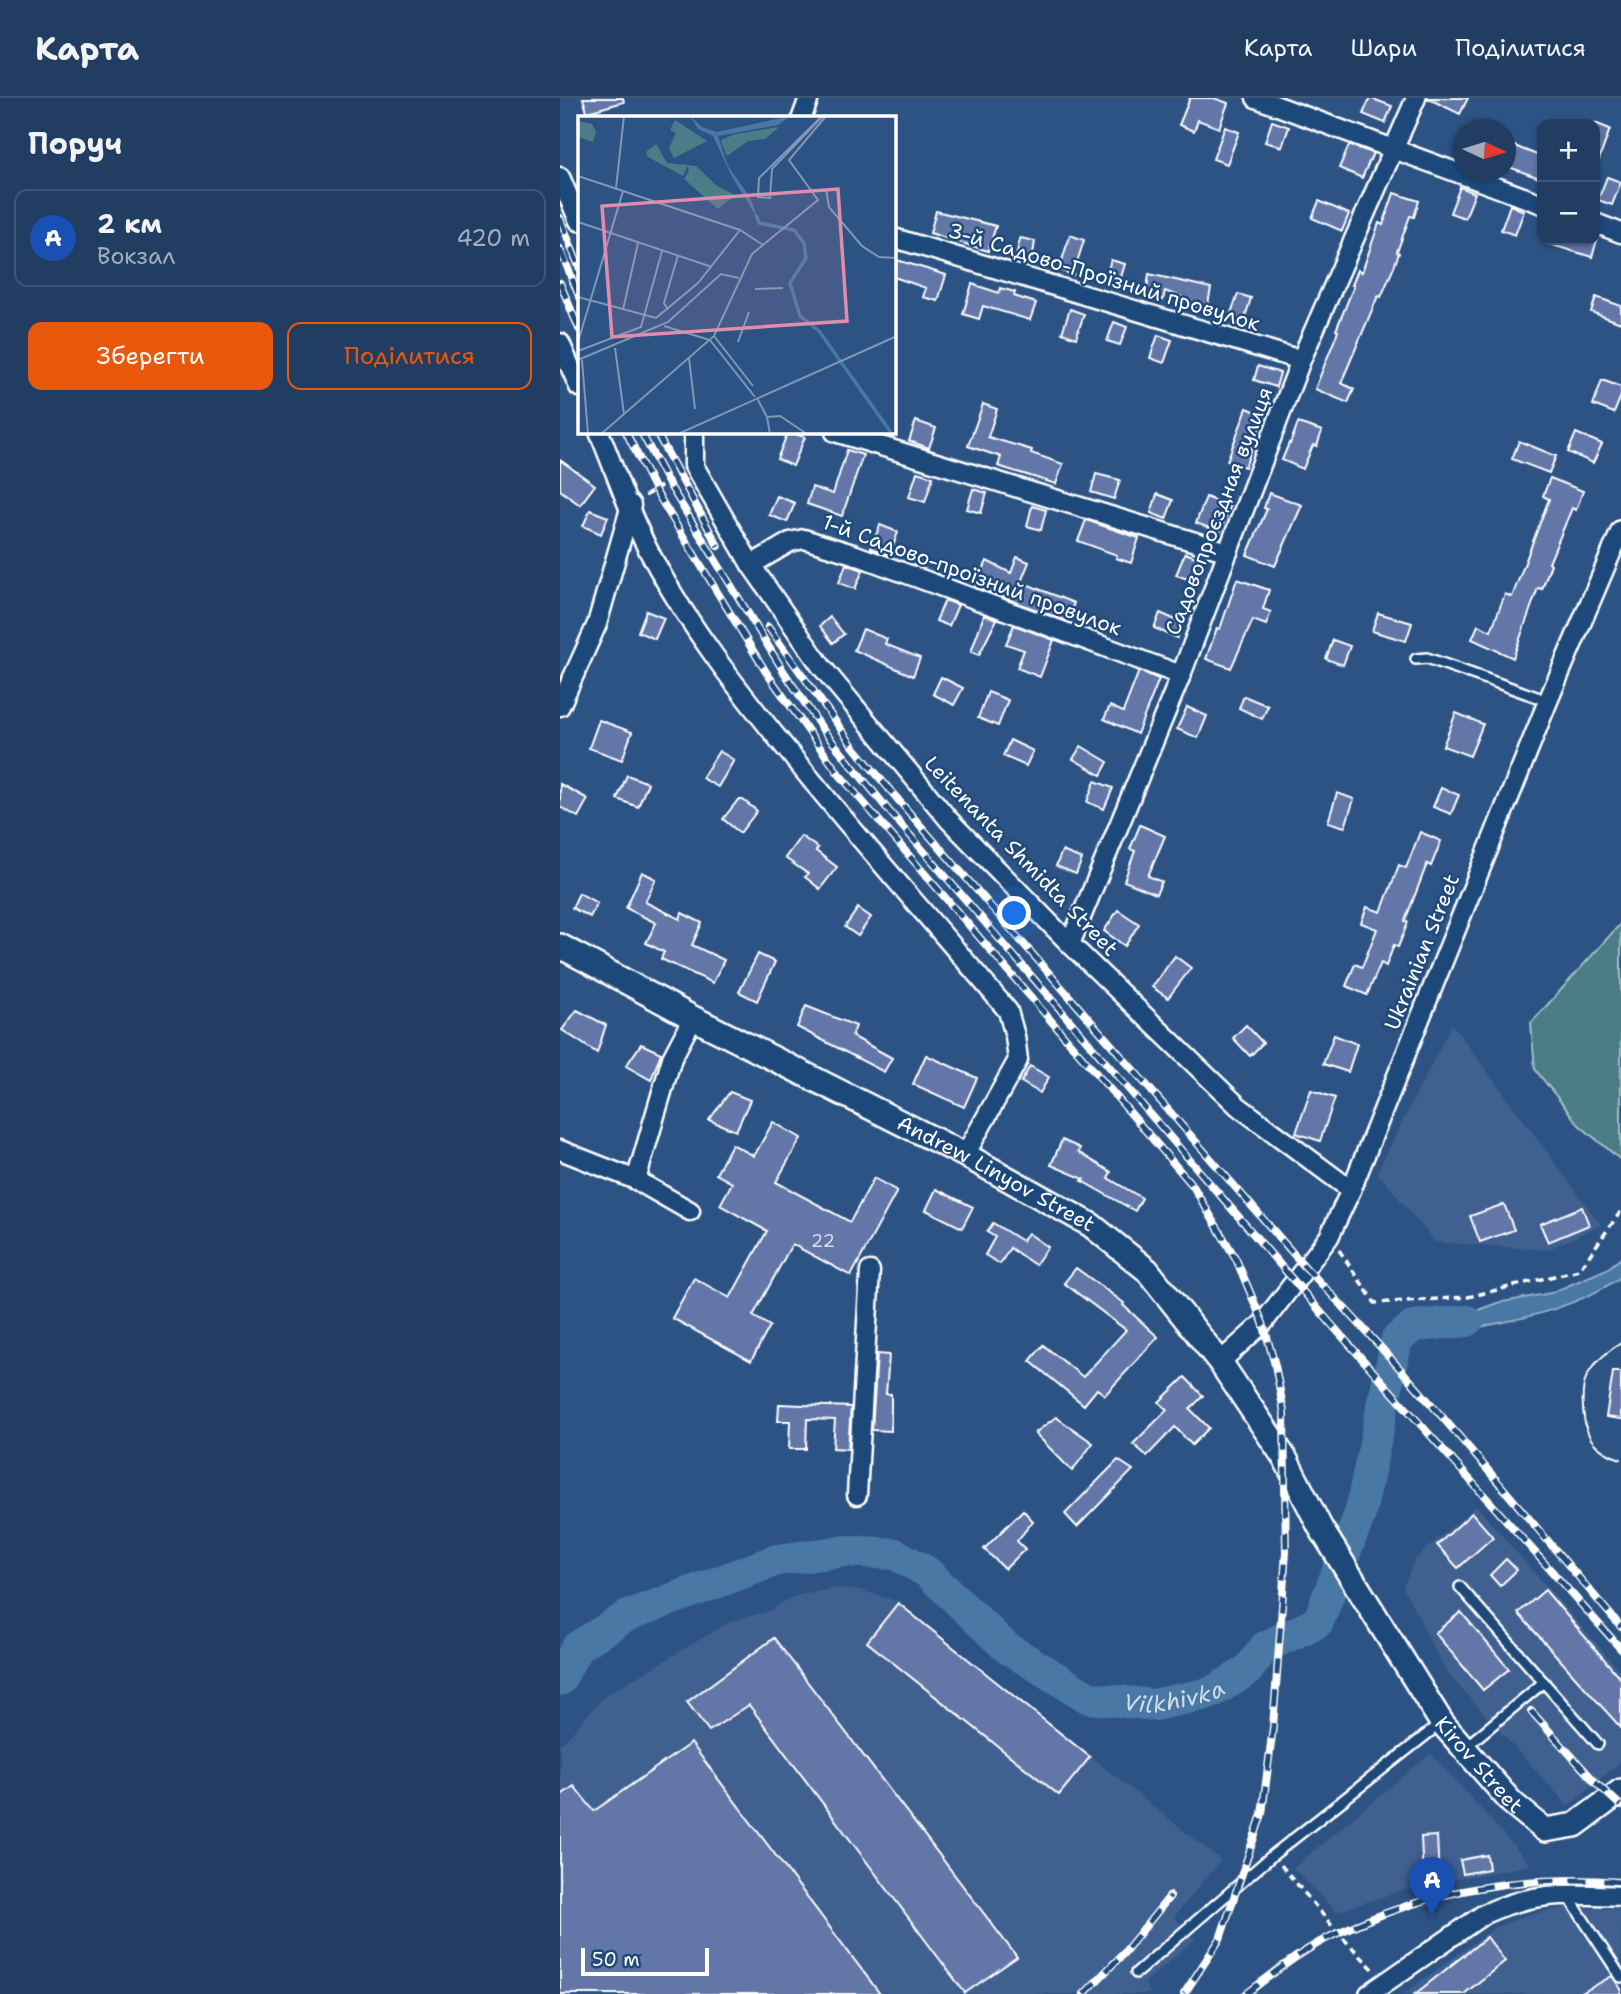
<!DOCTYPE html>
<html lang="uk">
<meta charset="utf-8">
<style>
body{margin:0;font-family:"Shantell Sans",sans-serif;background:#294568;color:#f1f3f6}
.controls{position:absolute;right:21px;top:21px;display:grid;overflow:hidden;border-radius:14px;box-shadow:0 2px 5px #0004}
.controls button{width:63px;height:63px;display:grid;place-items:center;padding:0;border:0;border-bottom:2px solid #3e5777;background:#213e62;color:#f1f3f6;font:35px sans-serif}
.compass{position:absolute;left:893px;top:21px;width:63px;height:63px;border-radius:50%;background:#213e62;box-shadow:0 2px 5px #0004;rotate:94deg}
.scale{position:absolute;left:21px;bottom:18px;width:128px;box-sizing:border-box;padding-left:7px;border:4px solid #fff;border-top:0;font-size:19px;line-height:24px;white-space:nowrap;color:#fff;-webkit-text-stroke:5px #1f4a7a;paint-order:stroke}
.you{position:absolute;left:455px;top:816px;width:24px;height:24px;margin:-18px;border:5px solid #fff;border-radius:50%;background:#1a73e8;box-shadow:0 0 0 10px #1a73e833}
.badge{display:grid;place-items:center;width:46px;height:46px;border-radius:50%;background:#ea580c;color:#fff;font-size:23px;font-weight:700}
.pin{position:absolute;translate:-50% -58px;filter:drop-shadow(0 2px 4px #0008)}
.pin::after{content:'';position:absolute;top:37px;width:24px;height:21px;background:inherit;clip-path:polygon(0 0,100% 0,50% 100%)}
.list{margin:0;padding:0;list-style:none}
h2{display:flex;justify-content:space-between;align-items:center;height:91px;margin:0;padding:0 28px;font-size:30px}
h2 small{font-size:23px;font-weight:400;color:#a2aebe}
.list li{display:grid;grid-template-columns:46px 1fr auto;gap:21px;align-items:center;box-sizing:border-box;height:98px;margin:0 14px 14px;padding:0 14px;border:2px solid #3e5777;border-radius:14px}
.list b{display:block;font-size:26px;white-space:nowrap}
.list p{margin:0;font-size:23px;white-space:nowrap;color:#a2aebe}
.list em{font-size:23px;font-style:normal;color:#a2aebe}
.actions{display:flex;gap:14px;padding:21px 28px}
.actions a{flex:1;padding:16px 0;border:2px solid #ea580c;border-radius:14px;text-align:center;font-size:24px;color:#ea580c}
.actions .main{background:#ea580c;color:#fff}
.map{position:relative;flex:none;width:1061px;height:1896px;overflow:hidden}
header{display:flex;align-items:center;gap:42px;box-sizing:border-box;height:98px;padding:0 35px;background:#213e62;border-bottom:2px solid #3e5777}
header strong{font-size:33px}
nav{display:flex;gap:38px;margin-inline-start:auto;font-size:24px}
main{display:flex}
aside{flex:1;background:#213e62}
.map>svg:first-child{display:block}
.built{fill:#406190}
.green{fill:#4b7d89;stroke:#a5bec4;stroke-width:2}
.water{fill:#4978a5;stroke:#92aec9;stroke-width:2}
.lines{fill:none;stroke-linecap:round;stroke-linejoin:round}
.river{stroke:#4978a5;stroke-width:32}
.building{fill:#6276a7;stroke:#fff;stroke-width:2}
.service-casing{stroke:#fff;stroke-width:14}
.minor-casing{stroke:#fff;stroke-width:23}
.tertiary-casing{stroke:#fff;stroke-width:28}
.path{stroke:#fff;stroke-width:3.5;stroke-dasharray:7 5;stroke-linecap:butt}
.service{stroke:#1f4a7a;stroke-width:9}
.minor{stroke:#1f4a7a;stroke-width:18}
.tertiary{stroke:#1f4a7a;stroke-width:23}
.tram{stroke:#fff;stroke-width:2}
.rail-casing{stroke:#fff;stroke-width:8}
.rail{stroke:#1f4a7a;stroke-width:5;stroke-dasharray:16;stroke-linecap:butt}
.labels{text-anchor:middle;stroke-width:5;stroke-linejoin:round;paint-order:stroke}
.number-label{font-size:18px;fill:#d8dde9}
.street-label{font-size:21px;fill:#fff;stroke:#1f4a7a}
.water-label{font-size:23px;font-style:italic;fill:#d2dde8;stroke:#1f4a7a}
.inset-river{fill:none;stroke:#4978a5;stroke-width:3.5}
.inset-road{fill:none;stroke:#8098b5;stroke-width:2}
.view{fill:#e08cad;fill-opacity:0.15;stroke:#e08cad;stroke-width:3.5}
.inset-edge{fill:none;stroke:#fff;stroke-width:3.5}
</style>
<header>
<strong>Карта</strong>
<nav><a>Карта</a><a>Шари</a><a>Поділитися</a></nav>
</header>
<main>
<aside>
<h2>Поруч<small></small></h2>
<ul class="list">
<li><span class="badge" style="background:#1a4fb4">A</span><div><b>2 км</b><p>Вокзал</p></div><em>420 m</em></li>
</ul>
<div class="actions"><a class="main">Зберегти</a><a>Поділитися</a></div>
</aside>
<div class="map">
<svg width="1061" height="1896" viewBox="0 0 1061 1896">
<rect width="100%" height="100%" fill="#2c5383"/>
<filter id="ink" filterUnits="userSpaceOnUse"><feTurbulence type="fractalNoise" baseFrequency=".0143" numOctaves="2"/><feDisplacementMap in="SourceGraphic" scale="14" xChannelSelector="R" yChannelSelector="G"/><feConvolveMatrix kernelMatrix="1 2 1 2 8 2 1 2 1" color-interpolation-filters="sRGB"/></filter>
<g filter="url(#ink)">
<g class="built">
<path d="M892 926 1041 1127 987 1152 875 1144 817 1074Z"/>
<path d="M916 1408 1061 1574V1663L1008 1708 886 1574 843 1489 855 1461Z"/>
<path d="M275 1490 300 1492 333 1502 661 1762 614 1819 635 1841 584 1885 591 1896H0V1646L6 1642 43 1599 171 1523 210 1513 231 1499Z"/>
<path d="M871 1655 971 1767 846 1791 776 1814 733 1770Z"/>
<path d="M1004 1810 1061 1811V1896H843L936 1829 966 1817Z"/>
</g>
<path class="green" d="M1061 825V1062L1019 1027 975 971 971 925Z"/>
<path class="water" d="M1061 1160V1179C1009 1215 942 1225 881 1236L865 1237 867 1221H894L937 1205 991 1195 1047 1171Z"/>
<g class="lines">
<path class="river" id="s1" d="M0 1582 17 1549 67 1518 217 1462 285 1453 335 1456 367 1474 447 1550 529 1600 594 1607 651 1595 687 1573 705 1549 758 1524 800 1416 837 1241 854 1228 907 1223"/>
</g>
<g class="building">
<path d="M23 0H63L64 4 27 14Z"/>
<path d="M630 0H654L668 5 659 30 638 22 634 33 619 27Z"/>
<path d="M810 0 832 8 825 25 803 16Z"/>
<path d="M867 0H908L900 16Z"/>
<path d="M712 23 729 29 722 49 705 44Z"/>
<path d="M1035 25 1050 31 1036 70 1035 69Z"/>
<path d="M665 29 679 34 667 66 653 61Z"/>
<path d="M789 47 813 55 802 80 779 70Z"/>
<path d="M952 47 982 59V81L946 68Z"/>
<path d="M1047 79 1061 84 1052 107 1038 102Z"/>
<path d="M900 89 915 95 905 120 890 115Z"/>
<path d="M834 95 859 103 854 119 850 118 837 154 839 155 834 169 821 199 818 198 781 285 794 291 788 305 755 291 778 233 776 232 794 188 792 187 798 172 802 174 819 125 823 127Z"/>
<path d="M759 103 789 116 782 133 752 120Z"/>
<path d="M950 107 964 113 955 137 941 132Z"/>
<path d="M376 113 436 128 428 153 370 135Z"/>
<path d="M510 137 524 142 513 177 499 172Z"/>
<path d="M460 140 475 143 472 163 456 160Z"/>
<path d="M987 142H1037L1032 159 986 145Z"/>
<path d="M337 162 386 177 378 203 363 199 366 190 334 179Z"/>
<path d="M551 162 565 166 558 189 544 185Z"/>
<path d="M589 176 651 190 647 211 628 207 629 202 605 193 603 202 586 198Z"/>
<path d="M412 186 439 195 440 190 455 194 454 198 476 205 470 222 423 208 419 221 403 216Z"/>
<path d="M678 196 691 200 684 223 670 218Z"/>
<path d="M1036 199 1061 208V225L1031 214Z"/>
<path d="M510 211 524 216 516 240 502 235Z"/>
<path d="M554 224 567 229 560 247 547 243Z"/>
<path d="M598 237 612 242 604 265 590 260Z"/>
<path d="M698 268 720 275 716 289 694 282Z"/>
<path d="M1042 282 1061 289V298L1054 315 1033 307Z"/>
<path d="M423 306 437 311 428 339 472 352 471 355 503 366 496 386 438 368 441 359 408 348Z"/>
<path d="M687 310 704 317 685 369 667 363Z"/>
<path d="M356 323 376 330 369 350 349 343Z"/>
<path d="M738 325 762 333 757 348 753 347 743 371 722 362 729 345 730 346Z"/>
<path d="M228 334 245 339 233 368 217 361Z"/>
<path d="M1016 335 1042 346 1033 365 1008 354Z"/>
<path d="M959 343 996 358 989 375 952 361Z"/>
<path d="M287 352 303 357 282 418 247 406 252 389 273 396Z"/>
<path d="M0 362 35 387 20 407 0 392Z"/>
<path d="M357 374 373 379 365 404 349 399Z"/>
<path d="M536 376 560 382 554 401 531 394Z"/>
<path d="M990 380 1023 393 1016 412 1012 410 989 465 991 466 982 491 978 490 953 560 912 541 918 527 931 533 945 496 952 499 989 401 983 398Z"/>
<path d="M413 391 427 395 421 415 407 411Z"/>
<path d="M709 395 742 407 715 468 687 457 707 411 704 410Z"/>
<path d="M597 396 613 402 606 421 591 415Z"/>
<path d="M217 398 235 405 227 424 209 417Z"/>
<path d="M646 399 670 409 660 434 636 425Z"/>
<path d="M472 408 486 412 481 432 467 428Z"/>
<path d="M30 412 48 419 41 436 23 428Z"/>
<path d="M526 422 579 440 571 465 556 460 557 457 518 443Z"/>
<path d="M320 427 338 434 330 457 311 450Z"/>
<path d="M625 455 644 462 636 484 616 477Z"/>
<path d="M457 459 469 464 461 484 514 505 507 523 415 489 427 463 451 475Z"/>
<path d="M286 466 303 472 295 491 279 485Z"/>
<path d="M677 481 709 492 703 511 711 514 706 527 693 522 671 570 646 561 657 530 660 531Z"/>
<path d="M385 502 398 507 389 528 376 523Z"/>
<path d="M86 513 104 520 95 541 78 534Z"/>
<path d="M600 515 623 525 617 540 594 530Z"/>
<path d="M818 515 852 525 846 543 812 533Z"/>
<path d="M424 517 437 521 419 557 411 554Z"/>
<path d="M270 519 284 536 273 545 260 528Z"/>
<path d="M454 527 494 542 480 579 457 570 464 552 446 546Z"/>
<path d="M303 531 327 541 325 546 360 560 353 578 294 552Z"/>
<path d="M773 542 790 548 783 567 766 561Z"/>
<path d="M579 573 599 581 577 636 544 621 550 608 563 614Z"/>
<path d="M381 579 403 590 394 607 373 596Z"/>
<path d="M428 594 448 602 438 628 418 620Z"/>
<path d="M684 598 708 608 702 621 679 610Z"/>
<path d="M627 609 647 618 638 640 617 631Z"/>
<path d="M896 615 923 626 910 658 883 648Z"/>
<path d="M39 622 72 634 62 662 29 650Z"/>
<path d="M450 642 473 653 466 668 443 658Z"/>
<path d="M521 648 548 664 541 677 513 661Z"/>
<path d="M159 653 174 662 158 689 142 680Z"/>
<path d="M67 677 88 685 78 709 57 701Z"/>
<path d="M535 683 553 690 544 711 527 704Z"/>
<path d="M0 686 28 701 18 719 0 709Z"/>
<path d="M881 690 899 697 891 716 873 709Z"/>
<path d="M777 695 794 701 785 729 768 724Z"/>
<path d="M178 702H183L197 713 180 735 163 721Z"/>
<path d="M580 727 605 738 588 778 602 784 596 796 564 783 575 753 570 751Z"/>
<path d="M860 734 881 743 871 768 867 766 845 823 848 824 838 849 834 847 826 868 821 865 807 897 786 888 795 866 802 869 817 831 801 825 807 809 821 814 839 767 846 770Z"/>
<path d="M241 738 258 750 256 753 277 769 260 791 245 779 248 776 225 760Z"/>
<path d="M502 753 522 761 516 776 496 768Z"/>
<path d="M82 774 96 781 85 804 120 821 122 815 142 825 132 847 164 862 153 885 101 861 104 854 86 845 96 825 66 810Z"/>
<path d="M19 795 37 805 30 819 12 810Z"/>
<path d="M298 810 311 819 298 838 285 829Z"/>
<path d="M558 812 579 826 565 848 544 833Z"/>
<path d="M198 856 215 864 197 903 179 894Z"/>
<path d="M615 858 631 870 608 900 592 889Z"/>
<path d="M246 908 296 928 292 938 332 960 324 974 237 929Z"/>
<path d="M17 912 46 927 37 955 2 932Z"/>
<path d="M686 927 703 945 690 958 673 940Z"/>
<path d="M774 937 797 946 788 974 763 966Z"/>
<path d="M81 946 101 955 91 982 66 968Z"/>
<path d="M366 957 417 980 404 1009 353 986Z"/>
<path d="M470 968 489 979 480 995 461 984Z"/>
<path d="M751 992 775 1000 760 1043 736 1035Z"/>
<path d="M170 994 190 1002 176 1033 149 1022Z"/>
<path d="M213 1024 241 1040 216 1084 290 1124 314 1080 337 1093 291 1178 232 1146 193 1218 210 1228 191 1263 112 1220 134 1180 170 1200 207 1133 160 1107 172 1085 156 1076 172 1046 194 1058Z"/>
<path d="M502 1042 520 1050 518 1054 551 1074 548 1080 582 1100 575 1113 522 1083 524 1081 491 1067Z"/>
<path d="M376 1091 413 1109 402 1130 366 1112Z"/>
<path d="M944 1106 954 1132 920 1144 910 1118Z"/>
<path d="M1022 1109 1029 1127 988 1144 980 1126Z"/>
<path d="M433 1125 462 1143 468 1135 488 1149 475 1167 450 1150 440 1166 425 1157 435 1139 427 1134Z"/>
<path d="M516 1170 564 1205 563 1207 598 1239 545 1297 537 1291 524 1307 470 1263 483 1247 523 1279 566 1232 504 1185Z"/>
<path d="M317 1256 329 1257 326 1296H331V1333L312 1332Z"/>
<path d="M1053 1274H1061V1321L1046 1319Z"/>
<path d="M625 1279 643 1298 630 1311 649 1330 632 1347 615 1329 587 1358 573 1346 607 1312 599 1304Z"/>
<path d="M219 1306 291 1309 288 1351 273 1350 275 1322 247 1321 246 1351H229L230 1323H218Z"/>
<path d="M496 1319 533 1345 512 1373 475 1335Z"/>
<path d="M558 1362 573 1372 517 1429 505 1416Z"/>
<path d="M463 1412 473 1423 457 1443 465 1451 445 1471 424 1451Z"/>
<path d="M912 1415 933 1439 898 1470 877 1447Z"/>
<path d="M946 1461 957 1472 940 1488 930 1477Z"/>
<path d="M985 1492 1061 1581V1630L958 1515Z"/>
<path d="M338 1505 530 1659 499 1697 307 1544Z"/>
<path d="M901 1514 949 1571 923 1592 875 1535Z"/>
<path d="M214 1540 457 1859 405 1895 189 1607 149 1633 127 1604Z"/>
<path d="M131 1645 320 1896H0V1698L14 1688 34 1713Z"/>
<path d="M877 1738 879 1779H863L861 1739Z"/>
<path d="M927 1757 929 1771 903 1776 900 1762Z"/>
<path d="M927 1839 945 1863 904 1896H855Z"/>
<path d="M1052 1878 1061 1891V1896H1020Z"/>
</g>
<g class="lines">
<defs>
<g id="service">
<path d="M856 561 867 560 988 603"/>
<path d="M900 1489 1038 1646"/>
<path d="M904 1650 984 1584"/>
<path d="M1008 1798 1061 1879"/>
<path d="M576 1875 713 1757 880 1626"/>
</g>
<g id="minor">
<path d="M696 0 982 106"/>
<path d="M242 19 249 0"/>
<path d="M0 79 19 123"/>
<path d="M1035 125 1061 135"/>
<path d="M334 140 741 262"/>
<path d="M0 245 19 289"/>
<path d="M39 334C57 377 71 421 93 461 130 530 179 593 228 653 299 742 375 826 448 913L455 938 458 962 405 1057"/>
<path d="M134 334V368L191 467 261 568 389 722 510 846 678 1008 791 1092"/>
<path d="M275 334 668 454"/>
<path d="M191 467 230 444 244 441 293 456 621 577"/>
<path d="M0 608 37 526 71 407"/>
<path d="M510 846 621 577 741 262 856 0"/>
<path d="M0 1052 76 1082 130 1113"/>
<path d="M76 1082 112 960 133 920"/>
<path d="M660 1264 703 1225 769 1139 791 1092 988 603 1061 432"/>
<path d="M297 1397 310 1173"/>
<path d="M809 1896 924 1816C975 1793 1007 1796 1061 1798"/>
</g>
<g id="tertiary">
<path id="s2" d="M0 848 133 920 405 1057 531 1127 587 1172 660 1264 726 1362 760 1429 882 1625 952 1705 985 1732 1015 1727 1061 1693"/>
</g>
</defs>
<use href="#service" class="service-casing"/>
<use href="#minor" class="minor-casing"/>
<use href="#tertiary" class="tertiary-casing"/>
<g class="path">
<path d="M85 398 120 376"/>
<path d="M779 1152 815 1205 908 1199 1019 1172 1061 1113"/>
<path d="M721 1767 778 1835 816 1874"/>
</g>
<use href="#service" class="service"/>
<use href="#minor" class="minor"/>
<use href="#tertiary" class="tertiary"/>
<path class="tram" d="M1061 1245C1048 1253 1033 1265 1026 1280 1020 1296 1022 1330 1033 1344 1040 1352 1051 1358 1061 1361"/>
<defs>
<g id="rail">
<path d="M0 120 19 169"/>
<path d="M0 151 19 198"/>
<path d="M0 185 19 231"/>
<path d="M66 334 95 392 206 574 279 676 633 1088 676 1161 703 1225 715 1267 724 1314 726 1454 713 1629 702 1716 660 1841 624 1896"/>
<path d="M81 334 107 383 224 574 263 632 330 714 771 1226 1061 1551"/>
<path d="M96 334 158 448"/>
<path d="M208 529 293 648 340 704 745 1169C857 1283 957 1408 1061 1529"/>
<path d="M971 1613 1036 1685 1061 1708"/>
<path d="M524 1896 563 1856 610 1798"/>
<path d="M686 1896C715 1874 746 1849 780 1834 872 1792 960 1776 1061 1784"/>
</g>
</defs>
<use href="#rail" class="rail-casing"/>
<use href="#rail" class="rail"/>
</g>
</g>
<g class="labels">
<g class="number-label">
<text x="263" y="1149">22</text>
</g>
<g class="street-label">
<text transform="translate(544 179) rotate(17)" y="7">3-й Садово-Проїзний провулок</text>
<text transform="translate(659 413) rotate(-69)" y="7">Садовопроєздная вулиця</text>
<text transform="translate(412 477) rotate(20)" y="7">1-й Садово-проїзний провулок</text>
<text transform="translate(461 758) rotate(46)" y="7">Leitenanta Shmidta Street</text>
<text transform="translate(862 854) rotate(-68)" y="7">Ukrainian Street</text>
<text dy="7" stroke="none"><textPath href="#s2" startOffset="492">Andrew Linyov Street</textPath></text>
<text dy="7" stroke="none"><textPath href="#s2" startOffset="1269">Kirov Street</textPath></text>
</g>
<g class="water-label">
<text dy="8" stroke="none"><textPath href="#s1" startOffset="704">Vilkhivka</textPath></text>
</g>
</g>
<g transform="translate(18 18)">
<rect width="318" height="318" fill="#2c5383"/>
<path d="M97 4 129 25 96 42 91 32 98 17 92 14ZM0 5 14 8 18 16 15 26 0 21ZM201 11 187 23 170 25 149 40 144 28 143 24 157 18ZM78 28 89 47 118 50 139 70 157 79 140 93 106 63 111 55 109 50 105 60 70 41 68 36Z" fill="#4b7d89"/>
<path d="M112 0 124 11 139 16 212 0 200 9 140 20 150 50 172 81 180 103 154 61 135 20 120 13Z" fill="#4978a5"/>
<path class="inset-river" d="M178 99 181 107 216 114 226 127 228 142 212 167 222 200 241 215 314 318"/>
<path class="inset-road" d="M244 0 181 62 180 81 192 82 194 53 245 0M0 60 162 114 185 129M38 72 46 0M248 73 251 91 284 130 301 141 319 142M0 106 134 151M177 173 205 172M0 181 78 202 120 167 162 114M45 194 60 127M90 194 86 187 100 139M86 210 132 224 177 281M136 220 175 270M0 226 45 75M160 226 171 196M37 232 46 298M0 235 63 211 84 135M111 242 117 293M0 244 90 206 143 158 161 162M4 244 10 318M179 282 189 301 192 318M189 301 202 300 229 318M23 318 136 220 174 138 240 84 211 44 248 0M100 318 319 220"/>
<path class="view" d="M260 73 269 205 34 221 24 90Z"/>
<rect width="318" height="318" class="inset-edge"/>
</g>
</svg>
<div class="controls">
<button>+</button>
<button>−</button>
</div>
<svg class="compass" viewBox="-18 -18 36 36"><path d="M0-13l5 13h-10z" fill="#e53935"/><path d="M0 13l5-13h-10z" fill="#a2aebe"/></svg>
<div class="scale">50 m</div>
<div class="you"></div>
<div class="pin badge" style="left:872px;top:1817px;background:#1a4fb4">A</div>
</div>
</main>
